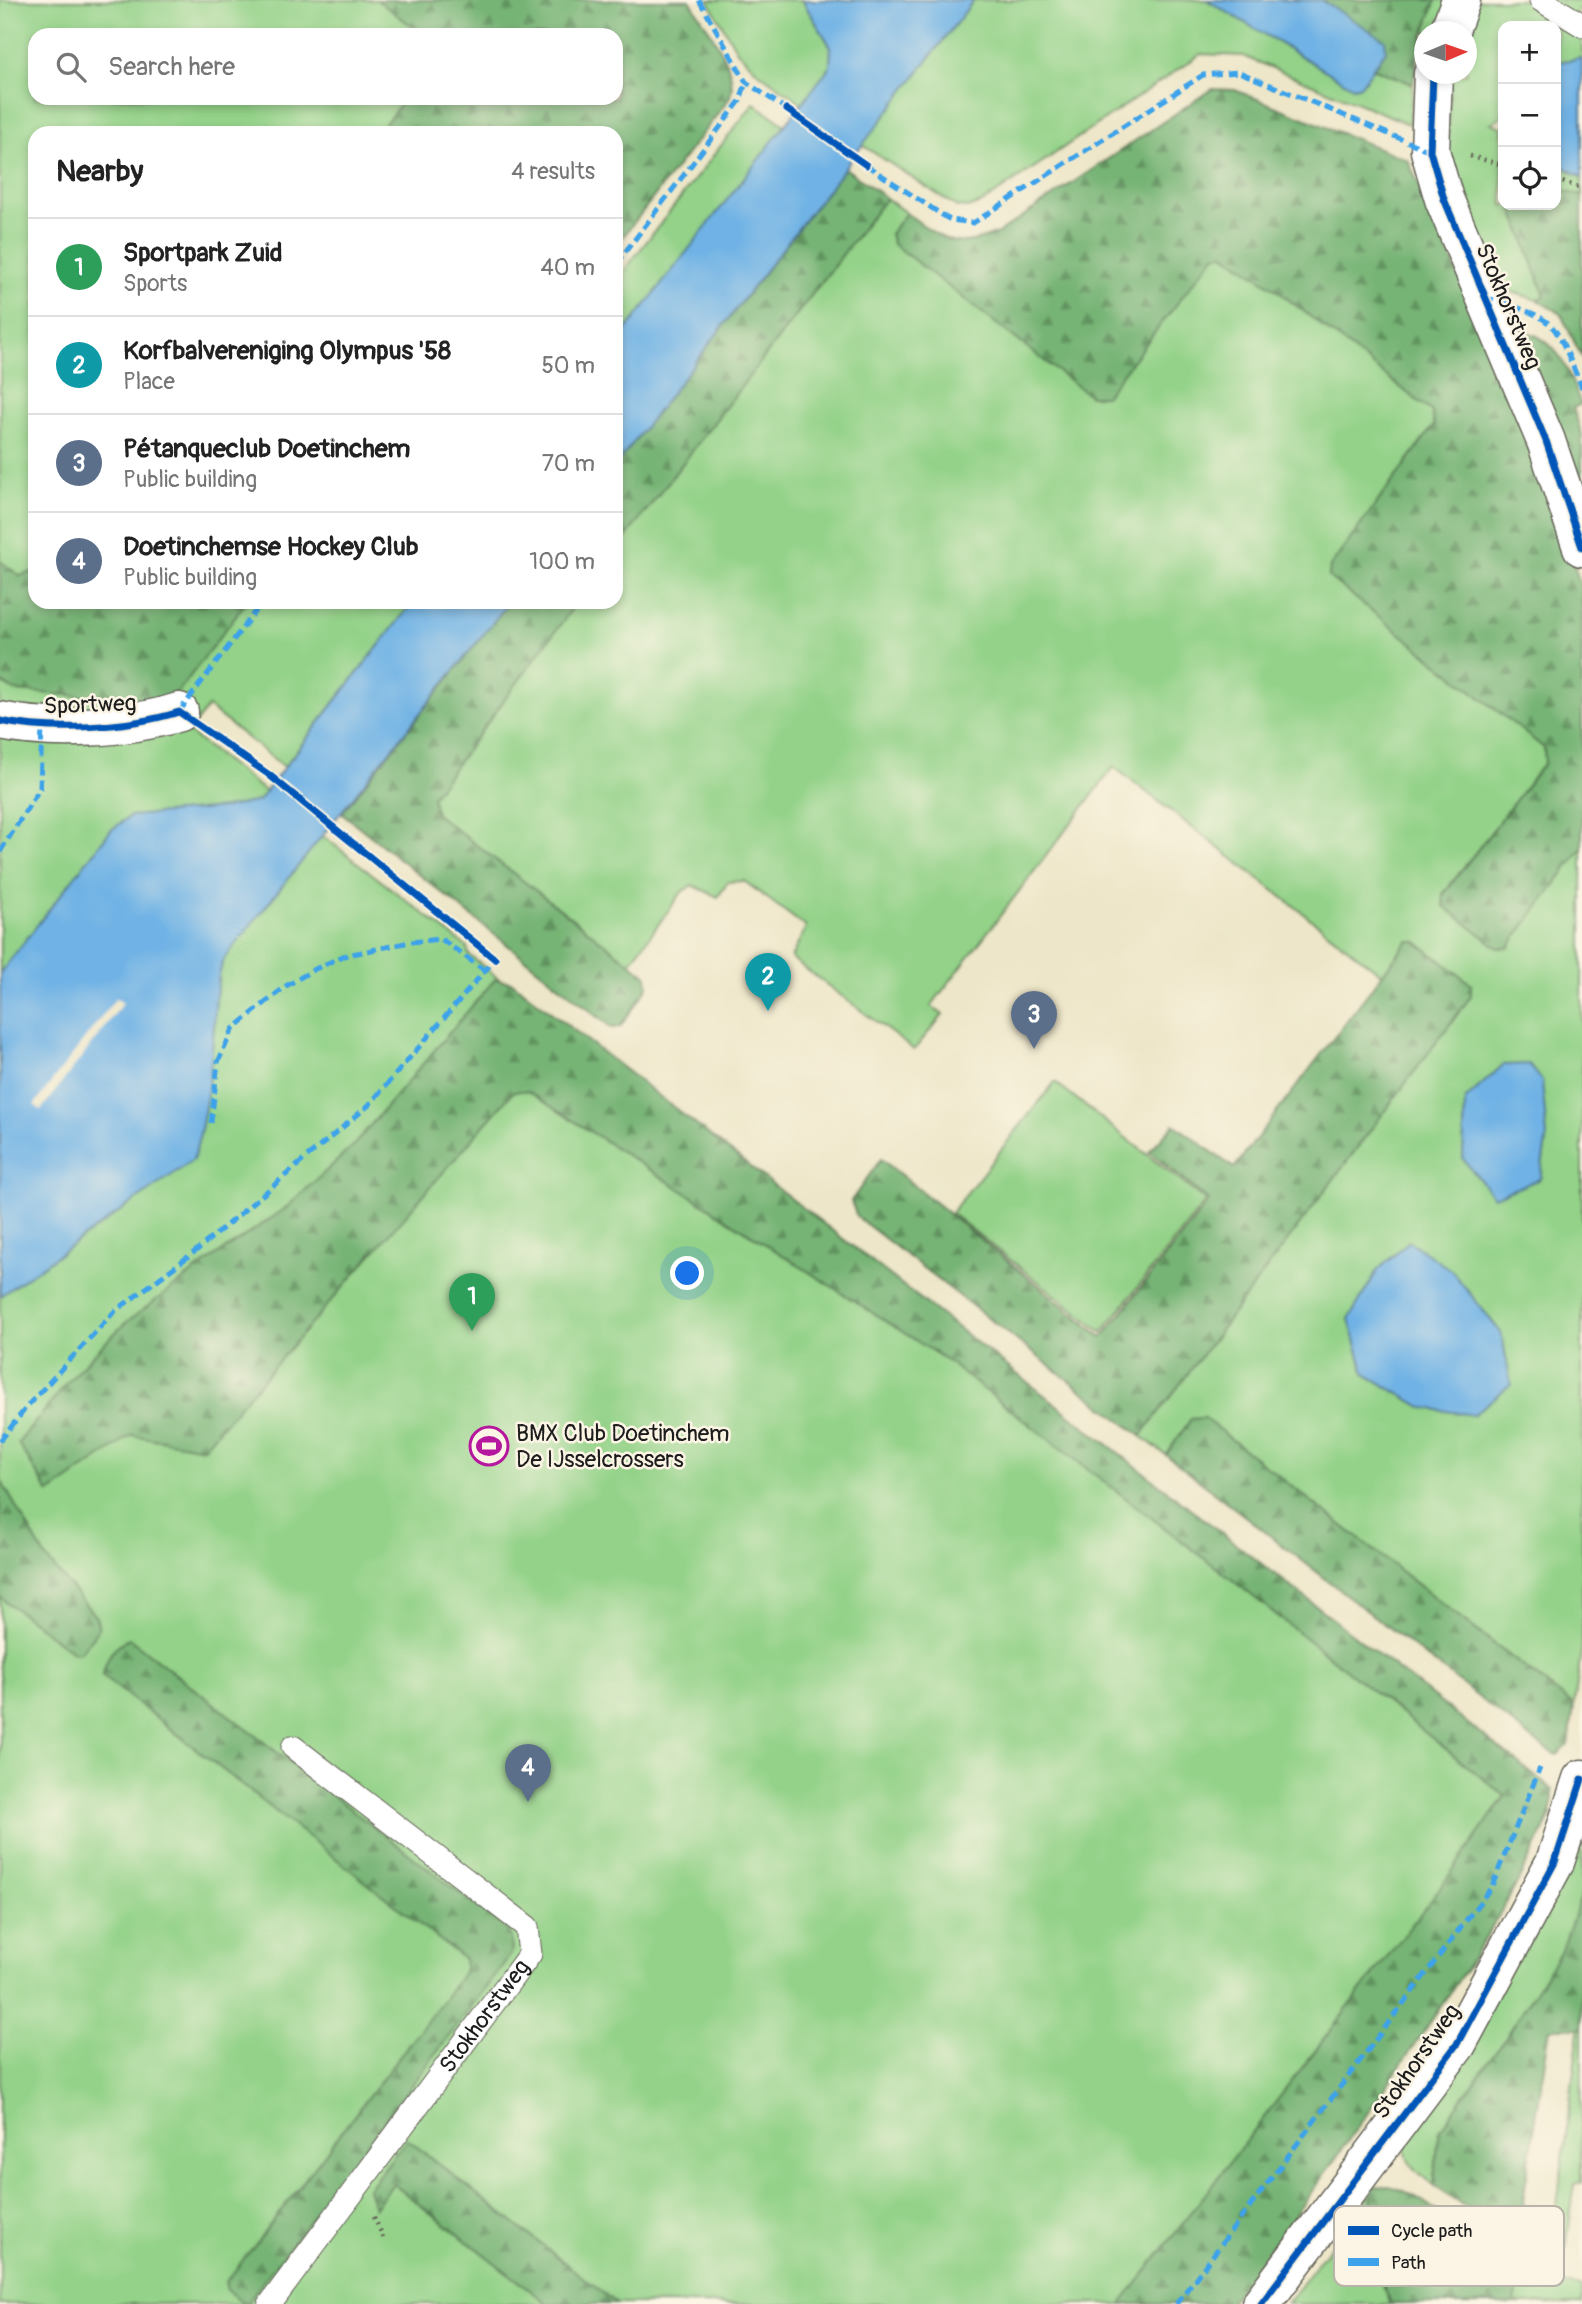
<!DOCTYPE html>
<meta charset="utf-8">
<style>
body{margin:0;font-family:Pangolin,sans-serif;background:#f2f2f2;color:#222}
.controls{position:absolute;right:21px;top:21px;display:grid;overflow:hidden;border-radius:14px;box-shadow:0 4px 10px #0003}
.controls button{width:63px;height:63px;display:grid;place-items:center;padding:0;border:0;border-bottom:2px solid #e0e0e0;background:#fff;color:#222;font:35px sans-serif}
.compass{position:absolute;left:1414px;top:21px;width:63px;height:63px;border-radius:50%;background:#fff;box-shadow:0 4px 10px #0003;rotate:88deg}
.you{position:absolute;left:688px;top:1274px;width:24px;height:24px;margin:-18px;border:5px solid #fff;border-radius:50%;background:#1a73e8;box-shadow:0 0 0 10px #1a73e833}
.badge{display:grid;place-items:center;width:46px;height:46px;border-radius:50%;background:#0b8043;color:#fff;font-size:23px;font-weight:700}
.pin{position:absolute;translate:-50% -58px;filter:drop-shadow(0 2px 4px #0008)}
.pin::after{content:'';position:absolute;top:37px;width:24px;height:21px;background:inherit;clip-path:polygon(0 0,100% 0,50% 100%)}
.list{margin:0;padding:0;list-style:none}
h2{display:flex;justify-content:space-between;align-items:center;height:91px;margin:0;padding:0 28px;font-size:30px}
h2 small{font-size:23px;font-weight:400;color:#767676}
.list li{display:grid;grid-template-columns:46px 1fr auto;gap:21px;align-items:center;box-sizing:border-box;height:98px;padding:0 28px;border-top:2px solid #e0e0e0}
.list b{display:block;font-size:26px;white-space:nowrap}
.list p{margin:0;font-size:23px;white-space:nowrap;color:#767676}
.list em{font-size:23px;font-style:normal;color:#767676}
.icon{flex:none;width:38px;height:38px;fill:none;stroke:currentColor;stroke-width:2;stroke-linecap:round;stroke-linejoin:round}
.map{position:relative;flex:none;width:1582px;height:2304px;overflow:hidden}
.search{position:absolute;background:#fff;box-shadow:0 4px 10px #0003;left:28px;top:28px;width:595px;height:77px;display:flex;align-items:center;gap:18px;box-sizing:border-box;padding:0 24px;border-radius:21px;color:#767676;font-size:26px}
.panel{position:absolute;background:#fff;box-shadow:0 4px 10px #0003;left:28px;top:126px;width:595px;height:483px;border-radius:21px}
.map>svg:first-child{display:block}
.green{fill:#93d288;stroke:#587752;stroke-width:2;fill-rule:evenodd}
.forest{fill:url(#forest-firs);stroke:#496848;stroke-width:2}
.water{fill:#70b2e5;stroke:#466780;stroke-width:2}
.pier{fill:#ede6c8}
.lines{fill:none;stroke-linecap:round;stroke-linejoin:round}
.lane-casing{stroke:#656358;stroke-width:25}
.street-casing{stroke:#656358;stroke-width:41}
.path{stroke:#656358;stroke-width:4.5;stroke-dasharray:2 5;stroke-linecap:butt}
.lane{stroke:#fff;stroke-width:23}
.street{stroke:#fff;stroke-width:38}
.quiet{stroke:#3da2ea;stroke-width:5;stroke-dasharray:10 5;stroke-linecap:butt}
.cycleway-casing{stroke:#fcf5e5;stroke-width:11}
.cycleway{stroke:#0057b8;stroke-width:7}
.labels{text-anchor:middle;stroke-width:5;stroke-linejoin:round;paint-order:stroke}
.street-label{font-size:23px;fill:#1c1c1c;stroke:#fcf5e5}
.poi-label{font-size:23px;fill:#1c1c1c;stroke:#fcf5e5;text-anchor:start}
.key{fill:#fcf5e5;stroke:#b9b4a9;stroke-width:2}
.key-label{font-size:19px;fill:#1c1c1c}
</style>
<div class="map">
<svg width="1582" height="2304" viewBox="0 0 1582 2304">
<defs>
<pattern id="forest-firs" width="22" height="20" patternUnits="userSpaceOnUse" patternTransform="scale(1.75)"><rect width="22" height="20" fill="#76b474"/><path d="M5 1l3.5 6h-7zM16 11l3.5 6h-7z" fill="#60925e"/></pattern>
</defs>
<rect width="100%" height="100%" fill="#fcf5e5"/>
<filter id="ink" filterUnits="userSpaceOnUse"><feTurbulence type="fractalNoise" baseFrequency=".0143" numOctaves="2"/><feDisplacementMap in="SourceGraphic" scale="14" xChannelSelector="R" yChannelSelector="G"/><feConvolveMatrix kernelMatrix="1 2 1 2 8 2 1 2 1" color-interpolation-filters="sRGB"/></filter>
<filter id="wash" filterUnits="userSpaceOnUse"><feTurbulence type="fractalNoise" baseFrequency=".00686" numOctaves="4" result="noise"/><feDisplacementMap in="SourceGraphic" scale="28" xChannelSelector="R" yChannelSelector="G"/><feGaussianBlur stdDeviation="1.57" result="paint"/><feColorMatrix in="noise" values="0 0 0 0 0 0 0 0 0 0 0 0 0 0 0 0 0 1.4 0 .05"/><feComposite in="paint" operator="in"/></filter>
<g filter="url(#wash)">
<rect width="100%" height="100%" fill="#ede6c8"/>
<g class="green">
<path d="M0 0H655L616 133H35V602H413L284 767 208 707 188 732 467 947 469 955 1552 1814 1498 1912 1204 2304H0ZM35 35H616V98H35Z"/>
<path d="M708 0H802L831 47 830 67 803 104 758 72 737 51Z"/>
<path d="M974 0H1207L1353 87 1361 85 1373 68 1413 84 1409 124 1243 56 1201 54 982 203 967 208 957 207 862 145Z"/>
<path d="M1323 0H1582V11L1578 10 1570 32 1582 39V78L1556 93V26H1503V116L1491 123 1502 127 1503 205H1511L1546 297 1537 300 1493 286 1446 166 1451 74H1466V32H1424V52H1403Z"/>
<path d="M754 103 786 126 616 343V281Z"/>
<path d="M1556 163 1582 177V196L1556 189Z"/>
<path d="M886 198 906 213 890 234 893 244 1224 254 1274 288 1432 412 1434 425 1330 567 1544 748 1545 762 1443 894 1444 906 1508 948 1582 848V1645L1574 1706 1204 1418 1191 1419 1166 1455 1141 1436 1471 996V984L1415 941H1408L1382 974 1114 767 931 1006 943 1015 914 1050 791 958 806 927 744 881 728 882 718 897 692 885 682 892 630 963 436 814 432 797 577 602H616V550ZM1452 1271 1501 1333 1511 1384 1424 1408 1365 1374 1349 1319Z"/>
<path d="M1055 1082 1206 1201 1102 1332 951 1213Z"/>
<path d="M1582 1831V1894L1564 1947 1510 2031 1440 2130 1433 2185C1416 2171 1402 2163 1406 2139Z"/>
<path d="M1582 2028 1581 2183H1575L1566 2248 1552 2246 1579 2030Z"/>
<path d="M1371 2193 1377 2272 1391 2304H1286Z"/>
<path d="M1520 2265 1563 2271 1562 2284 1582 2287V2304H1514Z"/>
</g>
<g class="forest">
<path d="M377 0H690C705 26 742 70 729 99L616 246V133H378L405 98H616V35H424Z"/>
<path d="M1321 0H1436L1420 45 1413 84 1373 68 1386 50Z"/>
<path d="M1212 89 1235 90 1408 160 1543 469 1582 590V848L1508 948H1498L1444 906 1443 895 1545 762 1544 748 1329 577 1330 567 1434 425 1432 412 1274 288 1224 254 1215 255 1105 396H1090L893 244 890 234 906 213C945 240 951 252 998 233Z"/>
<path d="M845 168 886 198 616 550V465Z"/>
<path d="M1556 189 1582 196V358L1561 314 1537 300 1545 296 1511 205H1556Z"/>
<path d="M1528 332C1562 344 1568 373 1581 404L1573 408 1582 435V511L1521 334Z"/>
<path d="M0 561 20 576 35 571V602H246L179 691 165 699 144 701 16 691 0 682Z"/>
<path d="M509 602H577L432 797 436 814 647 976 648 987 620 1027 612 1028 342 813Z"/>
<path d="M1408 941H1415L1471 984V996L1141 1436 857 1217 851 1201 881 1159 1102 1337 1209 1201 1149 1152 1174 1124 1234 1168Z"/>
<path d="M495 979 512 982 1553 1790C1554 1816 1538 1841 1527 1864 1496 1926 1457 1983 1418 2040 1357 2130 1294 2218 1228 2304H1121L1446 1880 1505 1796 1226 1575 943 1358 527 1091H514L203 1448 132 1435 49 1493 18 1443 77 1371 124 1324 214 1257 286 1208 352 1147Z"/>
<path d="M1204 1418 1574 1706 1569 1745 1557 1755 1540 1745 1166 1455 1191 1419Z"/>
<path d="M0 1479 46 1558 96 1617 99 1628 81 1652 74 1653 0 1597Z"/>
<path d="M130 1639 505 1928 511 1937 512 1953 246 2304 226 2290V2282L446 1996 465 1970 464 1959 103 1676C104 1661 114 1643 130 1639Z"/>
<path d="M1582 1894V2028H1550L1519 2227 1486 2221 1433 2185 1440 2130 1510 2031 1563 1947Z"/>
<path d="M407 2139 617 2304H548L393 2184 374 2208 368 2189Z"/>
<path d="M1389 2186C1440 2198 1471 2256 1520 2265L1514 2304H1391L1377 2272 1371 2193 1374 2187Z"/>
</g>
<g class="water">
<path d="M802 0H974L616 465V343L830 67 831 47Z"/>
<path d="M1207 0H1321L1385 40 1386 50 1361 85 1353 87Z"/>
<path d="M1582 58V177L1556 163V62Z"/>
<path d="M413 602H509L224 959C214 985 216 1011 213 1038 210 1079 205 1122 193 1160L0 1296V973L111 830 130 816 224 808 258 801Z"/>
<path d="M1529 1064 1542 1081 1547 1136 1540 1179 1494 1197 1463 1159 1465 1100 1503 1065Z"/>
<path d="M1409 1241 1452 1271 1501 1333 1511 1384 1473 1415 1424 1408 1365 1374 1349 1319 1377 1271Z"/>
</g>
<path class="pier" d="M116 998 123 1003 41 1110 34 1105Z"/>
</g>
<g filter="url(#ink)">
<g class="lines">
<defs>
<g id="lane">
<path d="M1541 0 1582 25"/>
<path id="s1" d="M270 2304 530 1954 527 1927 293 1747"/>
</g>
<g id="street">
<path d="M1449 32 1461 0"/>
<path d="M1433 74 1430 151 1444 199 1546 441 1582 547"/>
<path d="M0 721C54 732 128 728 179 712"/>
<path d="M1261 2304 1457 2044 1555 1862 1582 1779"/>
</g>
</defs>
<use href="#lane" class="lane-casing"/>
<use href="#street" class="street-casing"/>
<g class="path">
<path d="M1470 156 1503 165"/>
<path d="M1556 180 1582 188"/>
<path d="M374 2217 384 2239"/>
</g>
<use href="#lane" class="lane"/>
<use href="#street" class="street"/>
<g class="quiet">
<path d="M699 0 746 82 786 109"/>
<path d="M866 165 950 220 973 223 1203 75 1239 72 1430 151"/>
<path d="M616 264 740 101 746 82"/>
<path d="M1484 297C1559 320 1552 317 1582 388"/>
<path d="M179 712 262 602"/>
<path d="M0 852 40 788 42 726"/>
<path d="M211 1123 218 1062 233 1029 286 986 313 970 343 956 410 942 441 939 484 970"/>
<path d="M0 1441 29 1404 114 1312 197 1250 369 1105 495 959"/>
<path d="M1176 2304 1492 1886 1540 1768"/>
</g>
<defs>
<g id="cycleway">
<path d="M1433 74 1430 151 1444 199 1546 441 1582 547"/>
<path d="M786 109 866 165"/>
<path d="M0 721C54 732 128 728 179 712L268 774 495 959"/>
<path d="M1261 2304 1457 2044 1555 1862 1582 1779"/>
</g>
</defs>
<use href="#cycleway" class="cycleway-casing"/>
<use href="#cycleway" class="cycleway"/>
</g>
</g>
<defs>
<symbol id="stadium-ring" viewBox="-11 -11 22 22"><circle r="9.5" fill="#fcf5e5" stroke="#b5179e" stroke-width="1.5"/><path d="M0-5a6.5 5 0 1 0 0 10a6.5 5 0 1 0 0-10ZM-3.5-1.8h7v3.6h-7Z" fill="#b5179e"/></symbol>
</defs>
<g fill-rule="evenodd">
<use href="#stadium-ring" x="467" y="1424" width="44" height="44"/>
</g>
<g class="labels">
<g class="street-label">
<text transform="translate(1509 306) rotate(67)" y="8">Stokhorstweg</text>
<text transform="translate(90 704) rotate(-2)" y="8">Sportweg</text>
<text dy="8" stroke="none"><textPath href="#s1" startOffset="359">Stokhorstweg</textPath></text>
<text transform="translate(1416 2061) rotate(-55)" y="8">Stokhorstweg</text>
</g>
<g class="poi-label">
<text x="516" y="1441">BMX Club Doetinchem<tspan x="516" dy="26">De IJsselcrossers</tspan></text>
</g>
</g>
<rect x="1334" y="2206" width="230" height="80" rx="10" class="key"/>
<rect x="1348" y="2226" width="31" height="9" fill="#0057b8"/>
<rect x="1348" y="2258" width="31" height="8" fill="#3da2ea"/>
<g class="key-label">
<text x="1391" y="2237">Cycle path</text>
<text x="1391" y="2269">Path</text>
</g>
</svg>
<div class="controls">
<button>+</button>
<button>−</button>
<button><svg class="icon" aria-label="locate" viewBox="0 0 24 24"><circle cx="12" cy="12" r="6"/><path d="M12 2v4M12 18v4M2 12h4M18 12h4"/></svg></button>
</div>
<svg class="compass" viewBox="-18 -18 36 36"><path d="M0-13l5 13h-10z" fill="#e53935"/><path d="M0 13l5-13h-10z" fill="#767676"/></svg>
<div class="you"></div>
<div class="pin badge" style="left:472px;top:1331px;background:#2e9e5b">1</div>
<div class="pin badge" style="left:768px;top:1011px;background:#0f9aa8">2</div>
<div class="pin badge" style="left:1034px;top:1049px;background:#5c6f8a">3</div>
<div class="pin badge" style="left:528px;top:1802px;background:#5c6f8a">4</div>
<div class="search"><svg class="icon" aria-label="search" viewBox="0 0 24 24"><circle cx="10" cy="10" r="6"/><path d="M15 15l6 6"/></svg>Search here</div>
<section class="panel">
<h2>Nearby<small>4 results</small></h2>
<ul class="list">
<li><span class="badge" style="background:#2e9e5b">1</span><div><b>Sportpark Zuid</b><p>Sports</p></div><em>40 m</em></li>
<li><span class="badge" style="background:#0f9aa8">2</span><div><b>Korfbalvereniging Olympus '58</b><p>Place</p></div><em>50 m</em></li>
<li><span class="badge" style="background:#5c6f8a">3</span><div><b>Pétanqueclub Doetinchem</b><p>Public building</p></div><em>70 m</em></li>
<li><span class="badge" style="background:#5c6f8a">4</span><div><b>Doetinchemse Hockey Club</b><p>Public building</p></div><em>100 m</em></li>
</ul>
</section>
</div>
